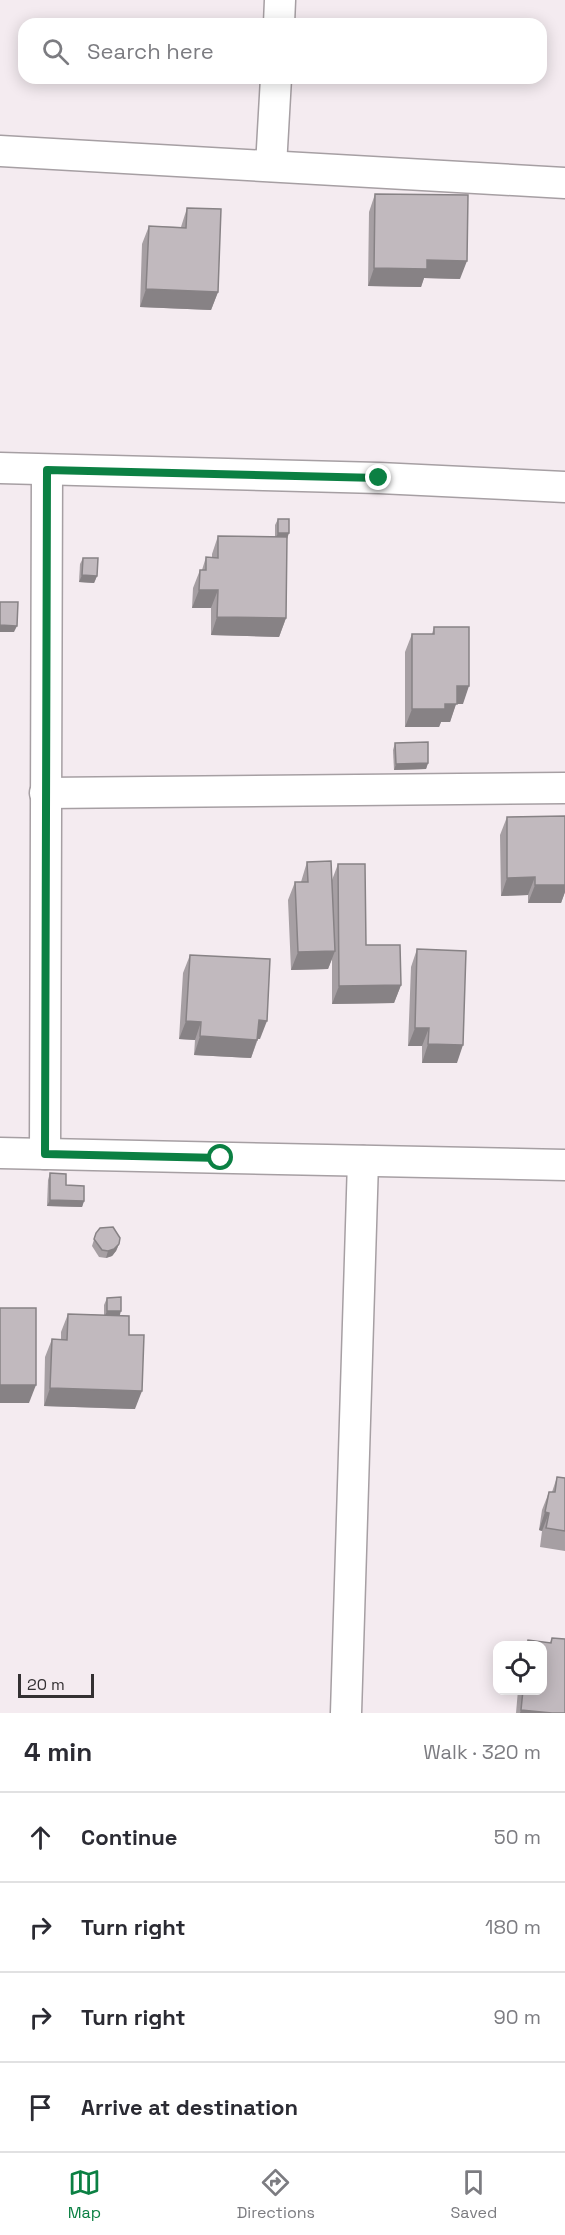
<!DOCTYPE html>
<meta charset="utf-8">
<style>
body{margin:0;font-family:"Space Grotesk",sans-serif;background:#f2f2f3;color:#2b2b33}
.controls{position:absolute;right:18px;bottom:18px;display:grid;overflow:hidden;border-radius:12px;box-shadow:0 3px 15px #0003}
.controls button{width:54px;height:54px;display:grid;place-items:center;padding:0;border:0;border-bottom:2px solid #e1e1e2;background:#fff;color:#2b2b33;font:30px sans-serif}
.scale{position:absolute;left:18px;bottom:15px;width:76px;box-sizing:border-box;padding-left:6px;border:3px solid #333032;border-top:0;font-size:16px;line-height:21px;white-space:nowrap;color:#333032;-webkit-text-stroke:4px #f4ebf0;paint-order:stroke}
.stop{position:absolute;width:18px;height:18px;margin:-14px;border:4px solid #0b8043;border-radius:50%;background:#fff}
.stop.end{background:#0b8043;border-color:#fff;box-shadow:0 2px 6px #0008}
.list{margin:0;padding:0;list-style:none}
h2{display:flex;justify-content:space-between;align-items:center;height:78px;margin:0;padding:0 24px;font-size:26px}
h2 small{font-size:20px;font-weight:400;color:#7c7c81}
.list li{display:grid;grid-template-columns:39px 1fr auto;gap:18px;align-items:center;box-sizing:border-box;height:90px;padding:0 24px;border-top:2px solid #e1e1e2}
.list b{display:block;font-size:22px;white-space:nowrap}
.list em{font-size:20px;font-style:normal;color:#7c7c81}
.icon{flex:none;width:33px;height:33px;fill:none;stroke:currentColor;stroke-width:2;stroke-linecap:round;stroke-linejoin:round}
.map{position:relative;flex:none;width:565px;height:1713px;overflow:hidden}
.search{position:absolute;background:#fff;box-shadow:0 3px 15px #0003;left:18px;right:18px;top:18px;height:66px;display:flex;align-items:center;gap:15px;box-sizing:border-box;padding:0 21px;border-radius:18px;color:#7c7c81;font-size:22px}
.sheet{height:438px;background:#fff}
nav{display:flex;justify-content:space-around;align-items:center;box-sizing:border-box;height:84px;border-top:2px solid #e1e1e2;background:#fff;font-size:16px;color:#7c7c81}
nav a{display:grid;justify-items:center;gap:3px}
nav .on{color:#0b8043}
.map>svg:first-child{display:block}
.lines{fill:none;stroke-linecap:round;stroke-linejoin:round}
.minor-casing{stroke:#a69fa3;stroke-width:33}
.minor{stroke:#fff;stroke-width:30}
.wall{fill:#a69fa3}
.shaded-wall{fill:#878285}
.building{fill:#c1b9be;stroke:#878285;stroke-width:1.5}
.route{stroke:#0b8043;stroke-width:8}
</style>
<div class="map">
<svg width="565" height="1713" viewBox="0 0 565 1713">
<rect width="100%" height="100%" fill="#f4ebf0"/>
<g class="lines">
<defs>
<g id="minor">
<path d="M279 24 280 0"/>
<path d="M0 151 565 183"/>
<path d="M271 166 276 78"/>
<path d="M0 468 379 478 565 487"/>
<path d="M45 793 565 788"/>
<path d="M0 1153 565 1165"/>
<path d="M45 1154 47 470"/>
<path d="M346 1713 363 1161"/>
</g>
</defs>
<use href="#minor" class="minor-casing"/>
<use href="#minor" class="minor"/>
</g>
<g class="wall">
<path d="M375 194 460 279 424 278 421 287 368 286 369 212Z"/>
<path d="M187 208 218 292 211 310 140 307 142 244 149 226 181 227Z"/>
<path d="M278 519 287 539 286 618 279 637 211 635V608H192L193 588 200 570H202L206 557H212V554L218 536 275 537V525Z"/>
<path d="M83 558 97 576 94 583 79 582 80 564Z"/>
<path d="M434 627 463 704H456L450 722H441L439 727H405V652L412 634H432Z"/>
<path d="M395 743 428 763 426 769 394 770 393 750Z"/>
<path d="M565 816V892L561 903H528V895L501 896 500 835 507 817Z"/>
<path d="M307 862 332 880 338 864 366 945 401 985 394 1003 332 1004V959L328 969 291 970 288 900 295 882H301Z"/>
<path d="M417 949 457 1063H422V1046H408L411 967Z"/>
<path d="M190 955 260 1039H258L251 1058 194 1055 195 1040 179 1039 183 973Z"/>
<path d="M50 1173 84 1201 82 1207 47 1206 48 1180Z"/>
<path d="M96 1233 119 1244 116 1251 112 1256 106 1258 99 1257 92 1246Z"/>
<path d="M107 1298 120 1316 129 1335 135 1409 44 1406 45 1357 52 1339 61 1340V1332L68 1314 104 1315V1305Z"/>
<path d="M557 1477 565 1478V1551L540 1547 542 1531 539 1530 542 1510 549 1492H552Z"/>
<path d="M552 1638 565 1713H516L518 1690H543V1646H526L528 1640 550 1643Z"/>
</g>
<g class="shaded-wall">
<path d="M427 260 467 261 460 279 424 278 421 287 368 286 374 268Z"/>
<path d="M146 289 218 292 211 310 140 307Z"/>
<path d="M278 533H289L287 539H275Z"/>
<path d="M82 575 97 576 94 583 79 582Z"/>
<path d="M199 590H218L211 608H192Z"/>
<path d="M217 617 286 618 279 637 211 635Z"/>
<path d="M0 625 17 626 14 632H0Z"/>
<path d="M457 686H469L463 704H456L450 722H441L439 727H405L412 709 445 704Z"/>
<path d="M428 763 426 769 394 770 396 764Z"/>
<path d="M535 877 528 895 501 896 507 878Z"/>
<path d="M535 885H565V892L561 903H528Z"/>
<path d="M335 951 328 969 291 970 298 952Z"/>
<path d="M401 985 394 1003 332 1004 339 986Z"/>
<path d="M259 1020 267 1021 260 1039H252Z"/>
<path d="M186 1021 201 1022 195 1040 179 1039Z"/>
<path d="M415 1028H429L422 1046H408Z"/>
<path d="M200 1036 257 1040 251 1058 194 1055Z"/>
<path d="M428 1044 463 1045 457 1063H422Z"/>
<path d="M50 1200 84 1201 82 1207 47 1206Z"/>
<path d="M119 1244 116 1251 112 1256 106 1258 108 1251Z"/>
<path d="M107 1311H121L119 1318H104Z"/>
<path d="M0 1385H36L29 1403H0Z"/>
<path d="M50 1388 142 1391 135 1409 44 1406Z"/>
<path d="M545 1512 549 1513 542 1531 539 1530Z"/>
<path d="M521 1710 552 1713H520Z"/>
</g>
<g class="building">
<path d="M375 194 468 195 467 261 427 260V269L374 268Z"/>
<path d="M187 208 221 209 218 292 146 289 149 226 186 228Z"/>
<rect x="278" y="519" width="11" height="14"/>
<path d="M218 536 287 537 286 618 217 617 218 590H199L200 570H206V557L218 558Z"/>
<path d="M83 558H98L97 576 82 575Z"/>
<path d="M0 602H18L17 626 0 625Z"/>
<path d="M434 627H469V686H457V704H445V709H412V634H434Z"/>
<path d="M428 742V763L396 764 395 743Z"/>
<path d="M565 816V885H535V877L507 878V817Z"/>
<path d="M331 861 335 951 298 952 295 882H308L307 862Z"/>
<path d="M338 864H365L366 945H400L401 985 339 986Z"/>
<path d="M417 949 466 951 463 1045 428 1044 429 1028H415Z"/>
<path d="M190 955 270 959 267 1021 259 1020 257 1040 200 1036 201 1022 186 1021Z"/>
<path d="M50 1173 66 1174V1185L84 1186V1201L50 1200Z"/>
<path d="M113 1227 120 1238 119 1244 114 1249 108 1251 102 1250 94 1239 96 1233 100 1228Z"/>
<path d="M121 1297V1311H107V1298Z"/>
<rect x="0" y="1308" width="36" height="77"/>
<path d="M68 1314 129 1316V1335H144L142 1391 50 1388 52 1339 67 1340Z"/>
<path d="M557 1477 565 1478V1531L546 1528 549 1513 545 1512 549 1492H555Z"/>
<path d="M552 1638 565 1639V1713H552L521 1710 523 1690H543V1646H527L528 1640 551 1643Z"/>
</g>
<g class="lines">
<path class="route" d="M221 1158 45 1154 47 470 379 478"/>
</g>
</svg>
<div class="controls">
<button><svg class="icon" aria-label="locate" viewBox="0 0 24 24"><circle cx="12" cy="12" r="6"/><path d="M12 2v4M12 18v4M2 12h4M18 12h4"/></svg></button>
</div>
<div class="scale">20 m</div>
<div class="stop" style="left:221px;top:1158px"></div>
<div class="stop end" style="left:379px;top:478px"></div>
<div class="search"><svg class="icon" aria-label="search" viewBox="0 0 24 24"><circle cx="10" cy="10" r="6"/><path d="M15 15l6 6"/></svg>Search here</div>
</div>
<section class="sheet">
<h2>4 min<small>Walk · 320 m</small></h2>
<ul class="list">
<li><svg class="icon" aria-label="ahead" viewBox="0 0 24 24"><path d="M12 20V5M6 11l6-6 6 6"/></svg><div><b>Continue</b></div><em>50 m</em></li>
<li><svg class="icon" aria-label="right" viewBox="0 0 24 24"><path d="M7 20v-9h11M14 6l5 5-5 5"/></svg><div><b>Turn right</b></div><em>180 m</em></li>
<li><svg class="icon" aria-label="right" viewBox="0 0 24 24"><path d="M7 20v-9h11M14 6l5 5-5 5"/></svg><div><b>Turn right</b></div><em>90 m</em></li>
<li><svg class="icon" aria-label="arrive" viewBox="0 0 24 24"><path d="M6 21V4h12l-3 4 3 4H6"/></svg><div><b>Arrive at destination</b></div></li>
</ul>
</section>
<nav>
<a class="on"><svg class="icon" aria-label="map" viewBox="0 0 24 24"><path d="M3 6l6-2 6 2 6-2v14l-6 2-6-2-6 2zM9 4v14M15 6v14"/></svg>Map</a>
<a><svg class="icon" aria-label="directions" viewBox="0 0 24 24"><path d="M12 3l9 9-9 9-9-9zM9 14v-3h6M13 9l2 2-2 2"/></svg>Directions</a>
<a><svg class="icon" aria-label="saved" viewBox="0 0 24 24"><path d="M7 4h10v16l-5-4-5 4z"/></svg>Saved</a>
</nav>
